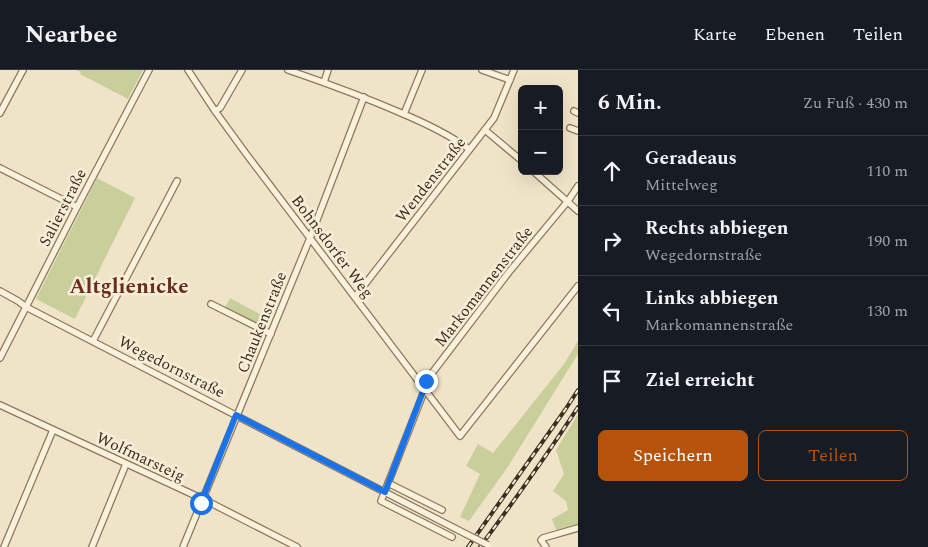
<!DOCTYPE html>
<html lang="de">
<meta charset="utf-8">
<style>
body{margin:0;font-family:Spectral,serif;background:#242831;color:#f1f3f6}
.controls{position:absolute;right:15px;top:15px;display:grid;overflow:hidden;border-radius:8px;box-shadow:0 5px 20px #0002}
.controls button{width:45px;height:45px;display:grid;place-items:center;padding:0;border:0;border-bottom:1px solid #363941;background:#171b24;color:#f1f3f6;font:25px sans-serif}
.stop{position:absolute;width:15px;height:15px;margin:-11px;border:4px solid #1a73e8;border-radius:50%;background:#fff}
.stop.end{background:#1a73e8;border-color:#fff;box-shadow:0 1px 5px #0008}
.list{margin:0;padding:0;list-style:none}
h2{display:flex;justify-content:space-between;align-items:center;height:65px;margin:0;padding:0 20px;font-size:21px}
h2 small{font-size:16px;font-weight:400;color:#9ea1a6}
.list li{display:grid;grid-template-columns:32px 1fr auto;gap:15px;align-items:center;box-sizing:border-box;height:70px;padding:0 20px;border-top:1px solid #363941}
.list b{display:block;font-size:19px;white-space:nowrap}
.list p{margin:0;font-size:16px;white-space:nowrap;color:#9ea1a6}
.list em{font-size:16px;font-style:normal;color:#9ea1a6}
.actions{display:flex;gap:10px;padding:15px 20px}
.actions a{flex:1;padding:11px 0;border:1px solid #b45309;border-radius:8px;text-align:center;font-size:18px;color:#b45309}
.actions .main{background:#b45309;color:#fff}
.icon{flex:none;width:28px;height:28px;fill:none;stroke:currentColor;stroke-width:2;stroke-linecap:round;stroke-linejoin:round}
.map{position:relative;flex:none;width:578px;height:477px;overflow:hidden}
header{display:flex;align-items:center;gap:30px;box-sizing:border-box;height:70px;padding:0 25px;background:#171b24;border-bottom:1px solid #363941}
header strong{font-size:24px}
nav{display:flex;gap:28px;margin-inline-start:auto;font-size:18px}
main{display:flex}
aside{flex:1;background:#171b24}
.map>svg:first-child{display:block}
.green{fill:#c9cf9b}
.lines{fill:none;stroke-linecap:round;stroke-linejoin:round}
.minor-casing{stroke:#8d765c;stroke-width:8}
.minor{stroke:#faf1dc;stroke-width:5.5}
.rail-casing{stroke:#3d2e20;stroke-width:4}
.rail{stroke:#f7eed8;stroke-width:2;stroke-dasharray:5.5;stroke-linecap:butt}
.minor-bridge-casing{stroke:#8d765c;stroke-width:8;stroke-linecap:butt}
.minor-bridge{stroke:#faf1dc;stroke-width:5.5}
.route{stroke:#1a73e8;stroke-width:6}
.labels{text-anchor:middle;stroke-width:5;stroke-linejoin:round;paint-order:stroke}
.street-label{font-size:16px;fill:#3d2e20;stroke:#f7eed8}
.district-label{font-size:21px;font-weight:bold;fill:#6b2e1e;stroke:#f7eed8}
</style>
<header>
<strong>Nearbee</strong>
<nav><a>Karte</a><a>Ebenen</a><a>Teilen</a></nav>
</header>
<main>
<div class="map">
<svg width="578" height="477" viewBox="0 0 578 477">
<rect width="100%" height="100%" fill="#f0e4c8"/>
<g class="green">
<path d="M75 0H143L128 29 80 4 81 2Z"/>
<path d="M97 108 135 128 75 249 36 229Z"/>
<path d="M230 228 269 249 265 259 225 238Z"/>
<path d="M578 271V284L507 398 469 451 460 447 480 404 466 396 478 374 493 383 564 294Z"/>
<path d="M578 344V455L556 460 552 449 568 440 566 431 553 421 564 404 556 380Z"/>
</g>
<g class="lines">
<defs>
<g id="minor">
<path d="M188 0 215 41 247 85 460 366 578 216"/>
<path d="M288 0C326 13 364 27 401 43 425 53 448 64 469 79"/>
<path d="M482 0 510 10"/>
<path d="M324 12 328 0"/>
<path d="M215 41 220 38 242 0"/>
<path d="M574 41 578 43"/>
<path d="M0 43 23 0"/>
<path d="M404 44 422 0"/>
<path d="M570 58 578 61"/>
<path d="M485 60 522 91"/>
<path d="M0 98 77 137"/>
<path d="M533 101 578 141"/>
<path d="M0 221 18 231 26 237 466 464"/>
<path d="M355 227 494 48 514 0"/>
<path d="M211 234 271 264"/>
<path d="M93 271 177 111"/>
<path d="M0 288 77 137 149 0"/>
<path d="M0 335 207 431 297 477"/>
<path d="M388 413 442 440"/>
<path d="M452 467 381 431 385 421 425 319 426 311 509 202 568 131 578 116"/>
<path d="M4 477 53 360"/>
<path d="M92 477 126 394"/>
<path d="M183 477 310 168 364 27"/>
<path d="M546 477 541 470 543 468 578 458"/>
</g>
</defs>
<use href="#minor" class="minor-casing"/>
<use href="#minor" class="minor"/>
<defs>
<g id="rail">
<path d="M468 477 565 340 578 320"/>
<path d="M480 477C514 431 547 385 578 337"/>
</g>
</defs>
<use href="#rail" class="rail-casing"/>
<use href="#rail" class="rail"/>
<defs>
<path id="minor-bridge" d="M466 464 488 475"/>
</defs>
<use href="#minor-bridge" class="minor-bridge-casing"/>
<use href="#minor-bridge" class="minor-bridge"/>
</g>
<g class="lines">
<path class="route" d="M201 433 236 345 385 422 424 319 426 311"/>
</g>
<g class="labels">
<g class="street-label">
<text transform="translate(430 109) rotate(-52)" y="6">Wendenstraße</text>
<text transform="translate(62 137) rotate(-63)" y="6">Salierstraße</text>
<text transform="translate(333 176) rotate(53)" y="6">Bohnsdorfer Weg</text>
<text transform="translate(483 216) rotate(-52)" y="6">Markomannenstraße</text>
<text transform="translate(261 252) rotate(-68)" y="6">Chaukenstraße</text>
<text transform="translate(172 296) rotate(27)" y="6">Wegedornstraße</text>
<text transform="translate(141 386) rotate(25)" y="6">Wolfmarsteig</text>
</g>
<g class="district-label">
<text x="129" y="223">Altglienicke</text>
</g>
</g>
</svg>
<div class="controls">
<button>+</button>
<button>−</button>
</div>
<div class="stop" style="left:201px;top:433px"></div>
<div class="stop end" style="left:426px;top:311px"></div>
</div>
<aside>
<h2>6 Min.<small>Zu Fuß · 430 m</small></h2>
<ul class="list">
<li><svg class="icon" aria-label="ahead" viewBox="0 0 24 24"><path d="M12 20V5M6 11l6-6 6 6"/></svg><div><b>Geradeaus</b><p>Mittelweg</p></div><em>110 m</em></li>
<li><svg class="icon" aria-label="right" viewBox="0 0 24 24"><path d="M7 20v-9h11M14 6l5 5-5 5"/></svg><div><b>Rechts abbiegen</b><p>Wegedornstraße</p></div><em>190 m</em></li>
<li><svg class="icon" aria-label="left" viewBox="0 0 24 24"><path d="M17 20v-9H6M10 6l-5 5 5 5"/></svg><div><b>Links abbiegen</b><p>Markomannenstraße</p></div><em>130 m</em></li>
<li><svg class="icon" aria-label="arrive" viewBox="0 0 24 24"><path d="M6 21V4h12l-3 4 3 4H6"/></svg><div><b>Ziel erreicht</b></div></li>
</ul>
<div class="actions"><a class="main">Speichern</a><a>Teilen</a></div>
</aside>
</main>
